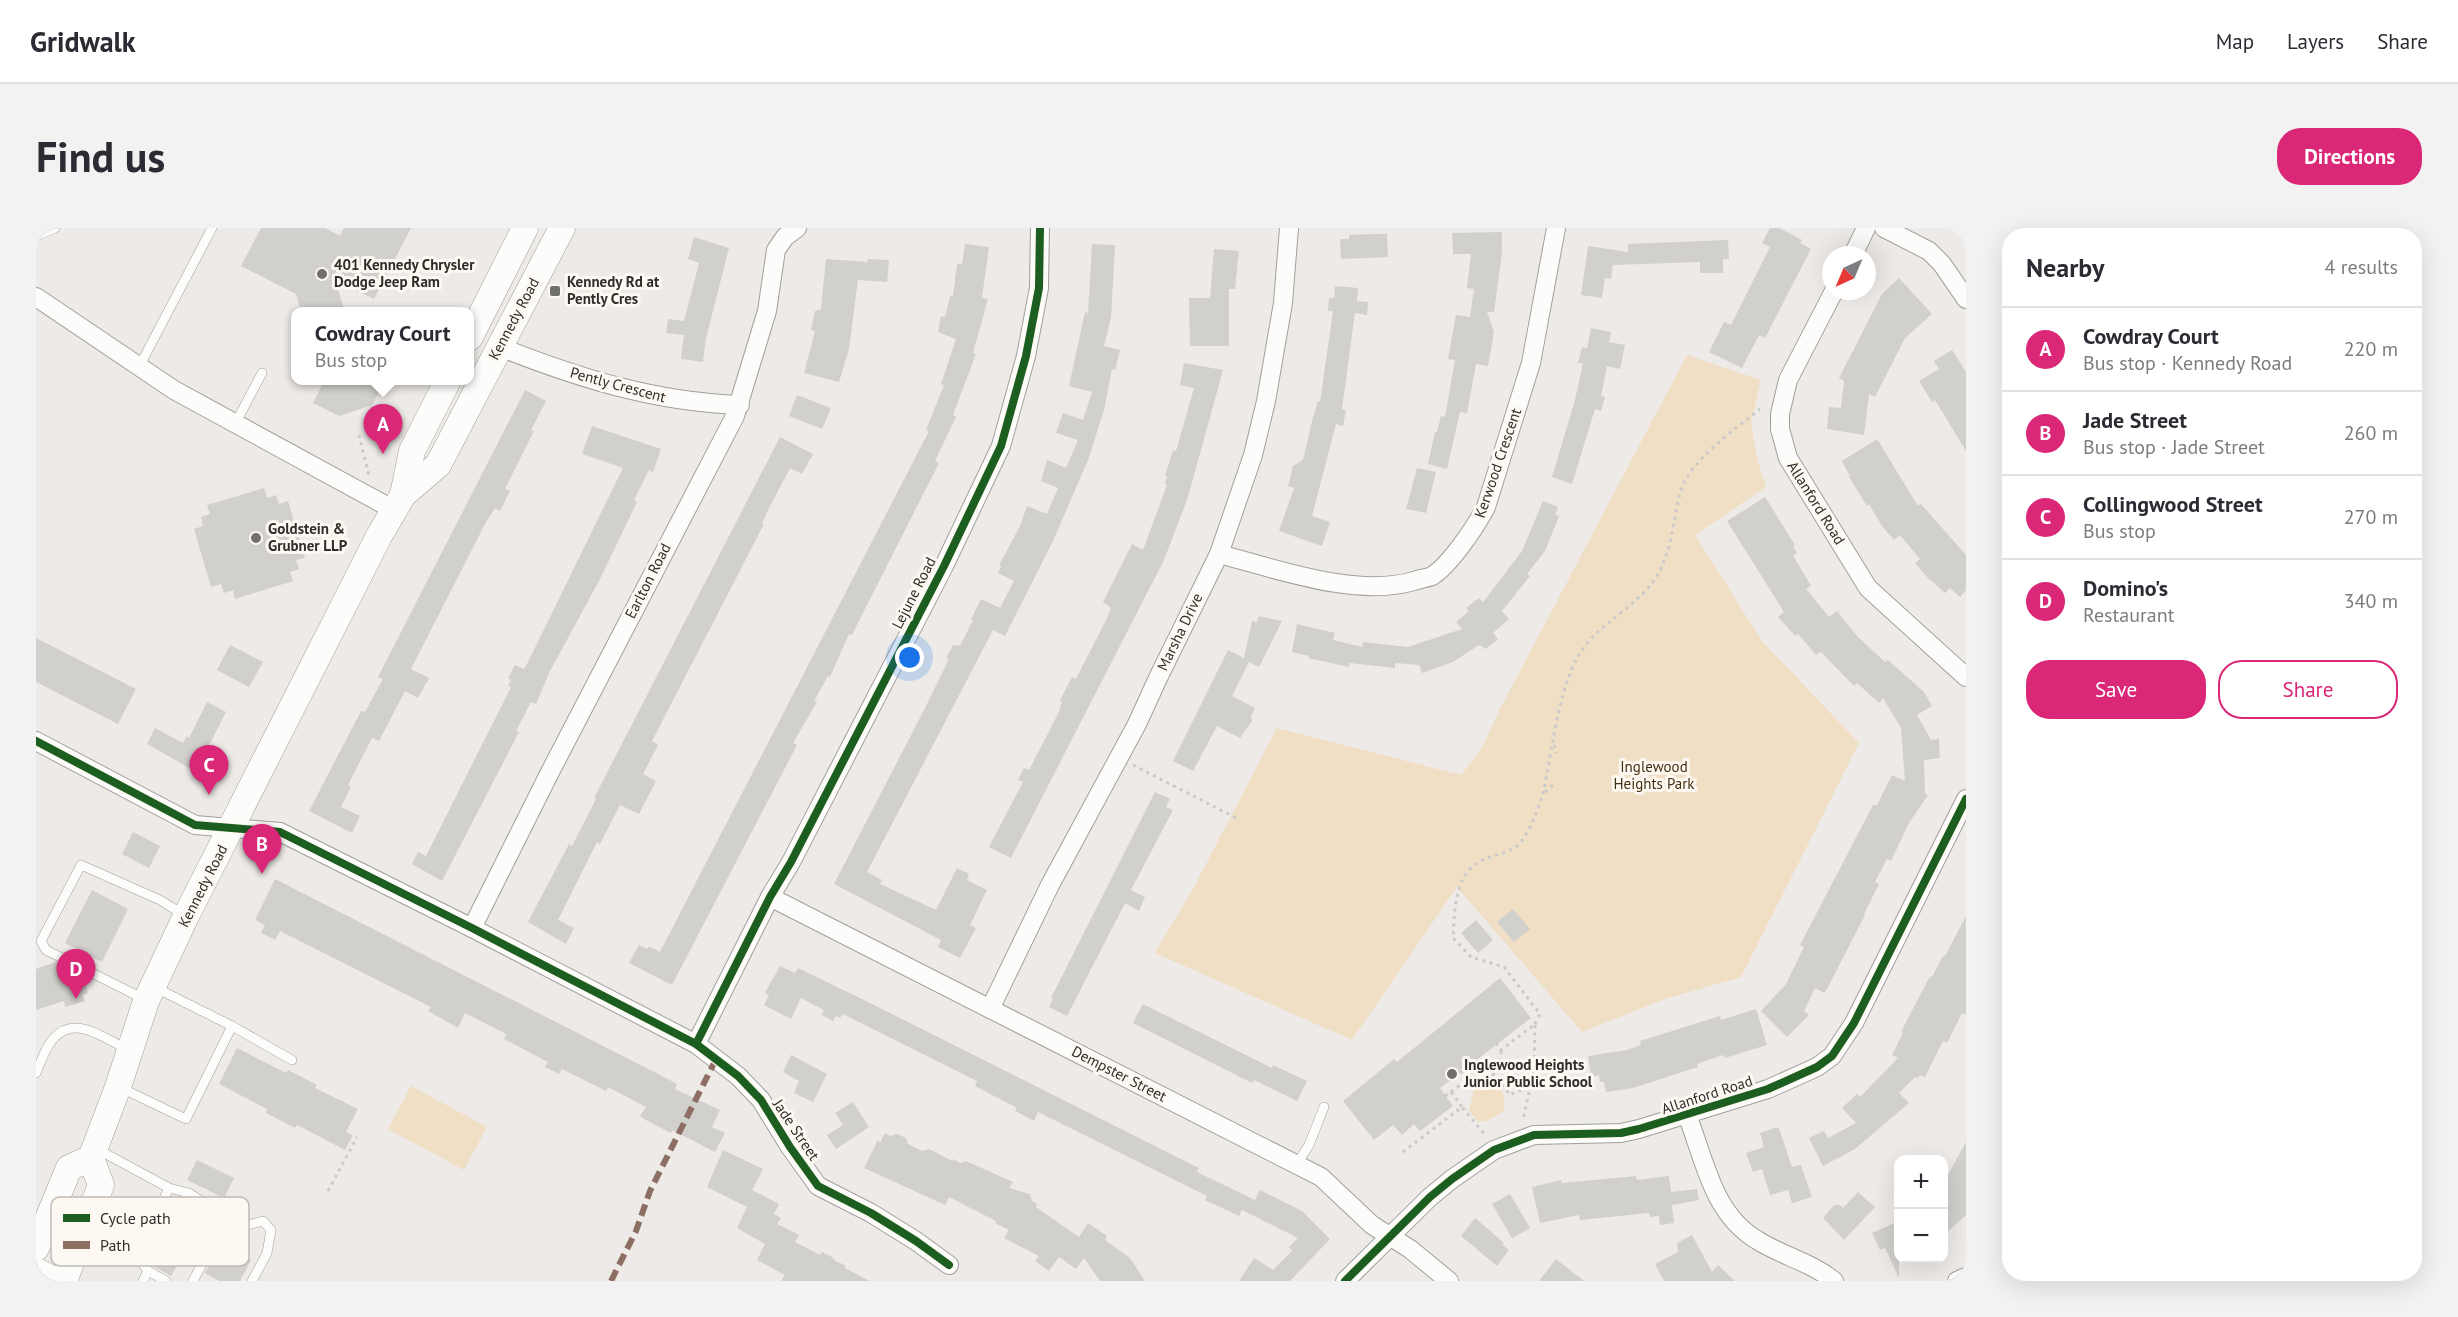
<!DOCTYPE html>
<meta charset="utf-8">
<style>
body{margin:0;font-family:"PT Sans",sans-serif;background:#f2f2f3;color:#2b2b33}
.controls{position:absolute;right:18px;bottom:18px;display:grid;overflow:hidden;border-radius:12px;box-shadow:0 6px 24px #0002}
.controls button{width:54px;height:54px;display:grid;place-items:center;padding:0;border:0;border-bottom:2px solid #e1e1e2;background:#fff;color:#2b2b33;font:30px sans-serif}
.compass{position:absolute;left:1786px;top:18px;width:54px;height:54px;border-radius:50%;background:#fff;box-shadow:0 6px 24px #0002;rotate:224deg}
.you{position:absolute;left:874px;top:430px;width:21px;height:21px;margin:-15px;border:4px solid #fff;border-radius:50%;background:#1a73e8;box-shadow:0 0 0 9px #1a73e833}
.badge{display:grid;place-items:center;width:39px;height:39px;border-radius:50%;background:#db2777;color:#fff;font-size:20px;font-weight:700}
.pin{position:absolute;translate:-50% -50px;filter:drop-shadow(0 2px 3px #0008)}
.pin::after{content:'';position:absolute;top:32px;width:21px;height:18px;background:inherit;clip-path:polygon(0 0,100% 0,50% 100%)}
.popup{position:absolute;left:255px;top:79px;width:183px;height:78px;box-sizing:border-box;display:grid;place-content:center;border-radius:12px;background:#fff;filter:drop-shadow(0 2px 4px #0005);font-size:20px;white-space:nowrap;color:#7c7c81}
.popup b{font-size:22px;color:#2b2b33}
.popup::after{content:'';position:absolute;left:50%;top:100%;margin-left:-12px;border:12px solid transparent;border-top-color:#fff}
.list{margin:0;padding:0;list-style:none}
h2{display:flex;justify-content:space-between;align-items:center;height:78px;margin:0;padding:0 24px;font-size:26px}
h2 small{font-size:20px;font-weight:400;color:#7c7c81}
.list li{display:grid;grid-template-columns:39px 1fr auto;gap:18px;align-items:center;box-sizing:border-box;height:84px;padding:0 24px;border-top:2px solid #e1e1e2}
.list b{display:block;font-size:22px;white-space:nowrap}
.list p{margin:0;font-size:20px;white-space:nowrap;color:#7c7c81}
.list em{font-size:20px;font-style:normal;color:#7c7c81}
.actions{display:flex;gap:12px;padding:18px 24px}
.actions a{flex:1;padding:14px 0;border:2px solid #db2777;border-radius:24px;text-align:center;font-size:21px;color:#db2777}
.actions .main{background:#db2777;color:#fff}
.map{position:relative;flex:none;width:1930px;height:1053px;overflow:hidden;border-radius:24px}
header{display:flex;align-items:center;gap:36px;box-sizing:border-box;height:84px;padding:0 30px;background:#fff;border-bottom:2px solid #e1e1e2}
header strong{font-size:28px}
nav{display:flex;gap:33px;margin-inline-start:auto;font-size:21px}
.intro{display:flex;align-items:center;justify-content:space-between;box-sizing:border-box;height:144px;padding:0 36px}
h1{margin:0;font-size:42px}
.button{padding:15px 27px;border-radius:24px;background:#db2777;color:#fff;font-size:21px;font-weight:700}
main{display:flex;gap:36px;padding:0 36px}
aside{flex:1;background:#fff;border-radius:24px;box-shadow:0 6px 24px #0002}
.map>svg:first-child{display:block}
.green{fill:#f1dfc5}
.building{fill:#d2d0cd}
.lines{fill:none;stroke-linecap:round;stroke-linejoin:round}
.service-casing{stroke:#a29f9d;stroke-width:10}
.minor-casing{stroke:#a29f9d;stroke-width:20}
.secondary-casing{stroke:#a29f9d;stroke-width:27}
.path{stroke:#cbcac9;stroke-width:3;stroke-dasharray:3 4.5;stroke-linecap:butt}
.service{stroke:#fcfcfb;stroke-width:9}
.minor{stroke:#fcfcfb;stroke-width:18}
.secondary{stroke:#fcfcfb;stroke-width:26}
.quiet{stroke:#8d6e63;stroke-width:6;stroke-dasharray:12 6;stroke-linecap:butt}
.cycleway-casing{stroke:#fdf8f1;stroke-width:11}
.cycleway{stroke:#1b5e20;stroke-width:8}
.poi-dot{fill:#72706d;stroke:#fdf8f1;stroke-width:2}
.labels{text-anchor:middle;stroke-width:6;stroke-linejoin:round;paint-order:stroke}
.poi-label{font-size:15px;font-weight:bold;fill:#302e2b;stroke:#fdf8f1;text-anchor:start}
.street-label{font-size:15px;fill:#302e2b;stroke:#fdf8f1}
.park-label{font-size:15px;fill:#432f11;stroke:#fdf8f1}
.key{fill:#fdf8f1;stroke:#c0bbb6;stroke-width:1.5}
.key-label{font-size:16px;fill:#302e2b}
</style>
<header>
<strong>Gridwalk</strong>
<nav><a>Map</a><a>Layers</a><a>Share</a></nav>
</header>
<div class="intro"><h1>Find us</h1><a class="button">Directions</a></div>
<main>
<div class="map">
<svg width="1930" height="1053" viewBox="0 0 1930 1053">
<rect width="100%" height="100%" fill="#edeae7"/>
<g class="green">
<path d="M1651 127 1725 152 1715 195 1722 234 1730 259 1659 307 1726 413 1823 515 1705 749 1629 771 1546 804 1421 659 1316 812 1119 725 1158 659 1241 500 1425 547 1445 521 1466 477Z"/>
<path d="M1448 851 1462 853 1468 868V883L1453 892 1442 894 1433 883 1438 861 1436 856 1441 852Z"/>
<path d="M375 858 451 899 428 942 352 901Z"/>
</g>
<g class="building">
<path d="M225 0H289L304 8 308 0H375L338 71 299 52 309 84H265L260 66 205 38Z"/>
<path d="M1734 0H1743L1766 12 1764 15 1775 21 1729 110 1723 107 1706 140 1673 124 1688 94 1695 97 1734 19 1726 15Z"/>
<path d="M1466 4V25L1458 84H1451L1458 104 1452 138 1440 136 1431 185 1424 184 1411 241 1392 236 1399 204H1401L1405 188 1409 189 1419 132 1412 131 1420 87 1434 89 1438 61 1431 60 1435 26H1417L1416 5Z"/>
<path d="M1338 6H1351L1352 29 1305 31 1304 11H1313V7Z"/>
<path d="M658 9 693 20 670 110 667 134 645 131 648 107 630 105 632 91 648 93 663 35 652 31Z"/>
<path d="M1692 12 1693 31H1687V45H1664V34L1577 37 1575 51 1569 50 1566 70 1545 67 1552 18 1592 24V16Z"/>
<path d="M929 16 953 19 946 70 952 71 937 125 940 126 917 187 920 189 899 233 903 235 825 389 816 407 813 406 794 449 792 448 778 473 781 474 757 515 761 517 636 757 593 735 603 717 611 721 613 718 624 724 893 203 890 202 908 157 905 156 920 111 902 104 905 88 909 89 914 68H917L921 36H926Z"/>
<path d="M1056 16 1079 17 1075 90 1068 118 1084 122 1079 142 1076 141 1068 182 1052 232 1017 313 969 408 957 402 831 644 846 652 844 656 900 682 921 640 933 646 931 652 951 662 934 697 940 700 924 730 902 719 905 712 798 656 888 482 913 431 910 430 917 417 924 418 937 392 935 391 945 371 964 380 978 353 962 345 965 338 963 337 984 298 991 278 1011 286 1022 260 1005 253 1011 232 1030 240 1042 212 1020 205 1027 185 1047 192 1056 164 1033 158 1049 84 1052 85Z"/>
<path d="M1178 21 1203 23 1199 61H1193V118H1154L1153 70H1174Z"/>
<path d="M790 31 831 34 832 31 853 32 851 54 822 52 813 121 803 154 768 145 779 103 775 102 779 83 785 81Z"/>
<path d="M1863 50 1896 86 1869 110 1839 169 1833 166 1828 207 1791 201 1793 179 1805 180 1808 153 1803 150 1846 66Z"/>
<path d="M1299 58 1322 60 1321 73 1332 74 1331 87 1319 85 1306 181 1310 182 1307 198 1300 196 1276 288 1294 294 1286 318 1243 303 1258 260 1252 258 1257 238 1267 232 1277 189 1282 173 1284 174 1297 83H1292L1293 70H1298Z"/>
<path d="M1555 100 1575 104 1573 114 1589 117 1584 141 1571 138 1565 168 1569 169 1565 183 1559 181 1536 256 1516 249 1539 172 1547 135H1542L1546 119 1551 120Z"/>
<path d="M1916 122 1930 144V223L1899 172 1896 174 1883 153 1903 141 1898 133Z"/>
<path d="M1148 135 1187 142 1152 269 1128 332 975 630 953 619 987 554 982 552 988 540 993 542 1024 482H1023L1026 474 1024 472 1036 449 1040 451 1072 388 1075 380 1067 374 1096 316 1107 322 1131 257 1129 256 1131 248H1129L1137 222 1140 223 1158 160 1144 157Z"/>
<path d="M288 153H349L336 177 303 188 277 175Z"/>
<path d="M489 162 510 173 495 202 498 203 469 261 474 263 464 283 459 280 450 294 375 441 393 450 382 470 369 463 343 513 336 510 312 557 315 559 305 579 324 588 316 605 273 583 325 483 329 484 347 451 342 449Z"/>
<path d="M761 167 795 180 786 201 753 188Z"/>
<path d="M556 198 625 221 617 244 613 242 598 272 601 274 564 351 513 445 500 476 495 474 480 503 483 504 406 653 376 636 382 624 390 628 475 459 472 458 475 452 472 450 479 437 488 441 492 434 587 240 546 226Z"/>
<path d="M744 209 777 226 766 246 754 240 731 284 726 296H728L616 513 622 517 607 546 620 553 603 586 584 577 564 616 561 614 522 692 538 700 530 716 492 694 533 616 536 618 560 571 558 570Z"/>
<path d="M1841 211 1882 278 1885 276 1930 327V362L1924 369 1914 360 1909 365 1892 350 1879 335 1884 331 1864 307 1858 312 1846 298 1833 276 1831 278 1813 249 1814 248 1806 233Z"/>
<path d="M1381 240 1400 244 1390 285 1370 281Z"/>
<path d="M228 260 231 270 240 267 243 276 252 273 269 330 260 332 263 341 254 344 257 353 199 371 197 362 188 365 185 356 175 359 158 301 167 298 165 289 174 286 171 277Z"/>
<path d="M1729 269 1759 317 1757 318 1761 325 1757 327 1775 358 1770 361 1793 389 1801 383 1822 409 1849 434 1852 432 1888 464 1896 478 1881 487 1895 512 1903 511 1904 530 1888 532 1889 565 1892 567 1873 595 1855 633 1851 631 1839 654 1843 656 1828 686 1829 687 1791 761 1788 765 1779 760 1768 783 1773 787 1751 809 1725 783 1750 756 1768 719 1764 717 1837 577H1841L1856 547 1869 553 1865 500 1847 470 1843 475 1821 455 1818 458 1785 424 1780 427 1762 406 1759 408 1742 389 1748 384 1691 293Z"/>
<path d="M1507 273 1522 279 1519 287 1523 288 1509 323 1491 346 1494 348 1466 383 1473 391 1457 405 1462 411 1450 421 1443 417 1417 434 1386 445 1383 437 1359 435V440L1314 435 1313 439 1272 430 1273 428 1256 424 1261 396 1299 405 1297 412 1326 419 1327 414 1372 419 1426 401 1420 394 1433 383 1430 380 1443 370 1447 374 1486 323Z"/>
<path d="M1223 388 1246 393 1223 439 1213 434 1196 468 1219 480 1215 489 1216 493 1204 510 1181 498 1157 543 1137 533 1192 422 1208 430 1216 393 1221 394Z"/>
<path d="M0 410 100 461 82 496 0 454Z"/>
<path d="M194 417 227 434 213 459 181 442Z"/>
<path d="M171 474 190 484 164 535 161 534 157 542 111 516 119 500 147 515 151 508 153 510Z"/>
<path d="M1119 564 1134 571 1130 579 1137 582 1095 662 1109 669 1103 683 1089 675 1031 788 1013 779 1017 771 1015 770Z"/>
<path d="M97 604 124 618 113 640 86 626Z"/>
<path d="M239 651 626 848 641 856 639 861 684 882 676 899 689 905 679 924 636 902 635 905 608 891 604 888 610 879 572 859 570 863 526 841 523 846 509 839 512 834 468 811 470 806 429 785 422 800 392 783 395 779 244 703 239 712 225 705 229 697 219 692Z"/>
<path d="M56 662 92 681 66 734 29 715Z"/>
<path d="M1477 681 1494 701 1478 714 1461 694Z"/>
<path d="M1930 688V787L1926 785 1911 815 1907 813 1889 849 1884 847 1882 850 1879 849 1863 865 1873 875 1819 921 1787 938 1773 910 1788 903 1792 910 1820 895 1806 880 1821 866 1824 869 1862 830 1856 827 1867 805 1865 804 1894 748 1896 749 1907 728H1909Z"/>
<path d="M1440 692 1457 712 1442 725 1425 705Z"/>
<path d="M20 734 47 748 52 765 47 767 49 773 29 779 28 773 0 782V741Z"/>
<path d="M744 738 759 745 762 740 830 773 1163 940 1161 944 1219 972 1224 962 1266 983 1294 1011 1254 1053H1203L1218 1030 1237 1042 1256 1023 1253 1019 1262 1010 1206 982 1203 988 1169 972 1171 968 1002 884 998 893 979 883 981 880 939 858 941 853 807 786 804 790 800 788 797 793 786 787 788 782 765 770 755 791 728 777 733 767 729 765Z"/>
<path d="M1464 750 1495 790 1404 860 1417 878 1384 903 1378 896 1366 907 1357 897 1338 912 1307 873 1358 831 1361 834Z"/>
<path d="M1107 776 1236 840 1237 837 1271 853 1261 873 1218 852 1216 855 1097 795Z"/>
<path d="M1720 781 1731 817 1689 830 1687 827 1661 836 1662 839 1597 860 1570 864 1568 854H1564L1563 847 1555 849 1552 828 1591 822 1605 817 1604 813 1684 788 1685 792Z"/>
<path d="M201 820 250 845 252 842 281 857 279 860 322 881 310 904 317 907 309 922 261 897 259 900 230 885 231 881 183 856Z"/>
<path d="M755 827 791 846 777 874 758 865 763 853 747 844Z"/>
<path d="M817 874 833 899 800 921 791 907 807 897 799 885Z"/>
<path d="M1738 900H1743L1756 939 1765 937 1776 969 1756 975 1752 962 1734 967 1726 941 1717 944 1710 925 1728 919 1724 905Z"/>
<path d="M849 905 854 908 861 906 870 910 872 916 886 923 893 921 916 933 917 931 924 935 930 933 977 954 973 960 994 966 996 973 1001 976 1000 979 1043 1009 1052 995 1071 1008 1069 1012 1094 1030 1109 1053H1064L1048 1030 1040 1041 1023 1029 1013 1043 999 1033 1003 1028 968 1010 973 1002 959 995 960 993 913 969 909 977 828 940 842 912 844 915Z"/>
<path d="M1930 914V987L1908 1007V954Z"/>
<path d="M687 922 727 941 716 962 743 976 738 986 745 990 741 996 763 1007 759 1014 784 1027 786 1024 796 1029 799 1033 809 1037V1040L834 1053H745L749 1047 721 1032 729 1016 701 1000 711 979 671 959Z"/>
<path d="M161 932 198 950 188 970 151 952Z"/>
<path d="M1600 948 1601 952 1633 948 1635 964 1661 961 1663 972 1636 977 1638 995 1624 997 1623 988 1614 989 1613 985 1544 992 1543 987 1504 995 1496 959 1525 952 1526 955Z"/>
<path d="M1822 964 1839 979 1808 1012 1787 990 1798 977H1804L1807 980Z"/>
<path d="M1474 966 1494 1000 1476 1010 1456 976Z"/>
<path d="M152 972 164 980 166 987 154 1012 168 1019 157 1039 144 1033 135 1048 117 1038 112 1032 140 977Z"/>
<path d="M1439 990 1468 1015 1466 1016 1473 1022 1461 1038 1425 1008Z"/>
<path d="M1863 993V1050L1849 1020 1844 1022 1836 1005Z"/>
<path d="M1656 1007 1676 1044 1682 1037 1699 1053H1628L1619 1036 1642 1024 1641 1015Z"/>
<path d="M193 1020 215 1032 204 1053H183L169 1045 180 1025 188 1030Z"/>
<path d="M1520 1031 1548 1053H1503Z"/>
</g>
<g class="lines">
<defs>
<g id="service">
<path d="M0 8 19 0"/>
<path d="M103 139 176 0"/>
<path d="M199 196 226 145"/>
<path d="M118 759 196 798 256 832"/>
<path d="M110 772 10 722 5 713 45 637 124 672 148 687"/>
<path d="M0 845C5 834 9 820 17 811 39 786 68 810 92 822"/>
<path d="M85 860 150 891 196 798"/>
<path d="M61 921 133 960 153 965 191 990 208 998 227 993 235 1002 231 1025 216 1053"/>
<path d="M1261 936 1273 917 1288 879"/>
<path d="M112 1043 130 1053"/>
<path d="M107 1053 112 1043 101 1028 133 960"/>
<path d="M157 1053 191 990"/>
</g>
<g id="minor">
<path d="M1848 0 1893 23 1906 36 1930 71"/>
<path d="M1817 27 1830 0"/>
<path d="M1798 63 1752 152 1744 186V201L1752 230 1832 360 1930 449"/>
<path d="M0 69 138 162 358 282"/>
<path d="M464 119C542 150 619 174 704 177"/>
<path d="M1183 326C1241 341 1320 370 1378 353 1383 351 1391 350 1396 348 1414 337 1440 298 1450 279L1495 135 1520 0"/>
<path d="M0 513 159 597 244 604 436 700 660 816 702 848 725 872 754 919 782 958 835 985 880 1013 913 1037"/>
<path d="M734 669 1285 949 1336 997 1374 1021 1413 1053"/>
<path d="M436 700 513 546 699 188 731 83 740 22 749 9 761 0"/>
<path d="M954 781 1014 657 1101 496 1122 450 1183 326 1217 227 1230 173 1247 75 1253 0"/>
<path d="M660 816 734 669 755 634 908 338 965 218 990 128 1003 60 1004 0"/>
<path d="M1651 887C1669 932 1676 985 1721 1012 1746 1028 1775 1034 1798 1053"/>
<path d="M1309 1053 1394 969 1416 951 1458 922 1498 907 1585 905 1603 901 1732 861 1781 839 1796 828 1818 795 1930 571"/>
<path d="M1921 1053 1930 1049"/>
</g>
<g id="secondary">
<path d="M434 109 489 0"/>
<path d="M367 267 376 223 412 152"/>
<path d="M0 1020 33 940 55 930"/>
<path d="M0 1043 20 1053"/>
<path d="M28 1053 65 957 55 930 82 859 110 773 150 688 343 308 367 267 402 237 526 0"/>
</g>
</defs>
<use href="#service" class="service-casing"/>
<use href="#minor" class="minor-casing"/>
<use href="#secondary" class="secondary-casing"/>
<g class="path">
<path d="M323 207 333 248"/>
<path d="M1518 517 1521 525"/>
<path d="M1097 537 1204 592"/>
<path d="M1509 564 1517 557"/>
<path d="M1499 796 1504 786 1468 739 1435 729 1417 710C1419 678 1418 640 1454 629 1464 626 1477 623 1484 615 1495 602 1502 581 1507 565 1517 521 1523 446 1553 413 1574 389 1610 372 1624 342 1637 317 1637 289 1645 262 1653 234 1700 200 1724 181"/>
<path d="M1460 815 1465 822 1499 796 1498 843 1487 891"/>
<path d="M1425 843 1431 852"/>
<path d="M1457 847 1465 829V822"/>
<path d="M1415 864C1437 847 1459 834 1473 867L1495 858"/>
<path d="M1409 868 1415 864 1426 879"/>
<path d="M1367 924 1426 879 1450 908"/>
<path d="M292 963 321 909"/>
</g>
<use href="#service" class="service"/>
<use href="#minor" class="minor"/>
<use href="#secondary" class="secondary"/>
<path class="quiet" d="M575 1053 600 1003 614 963 680 831"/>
<defs>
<g id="cycleway">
<path d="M0 513 159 597 244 604 436 700 660 816 702 848 725 872 754 919 782 958 835 985 880 1013 913 1037"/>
<path d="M660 816 734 669 755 634 908 338 965 218 990 128 1003 60 1004 0"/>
<path d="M1309 1053 1394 969 1416 951 1458 922 1498 907 1585 905 1603 901 1732 861 1781 839 1796 828 1818 795 1930 571"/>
</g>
</defs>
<use href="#cycleway" class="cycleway-casing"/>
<use href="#cycleway" class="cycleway"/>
</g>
<g class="poi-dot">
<circle cx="286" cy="46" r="6"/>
<rect x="513" y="57" width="12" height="12" rx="3"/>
<circle cx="220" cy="310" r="6"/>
<circle cx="1416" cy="846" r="6"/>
</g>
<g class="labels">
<g class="poi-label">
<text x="298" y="42">401 Kennedy Chrysler<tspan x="298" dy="17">Dodge Jeep Ram</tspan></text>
<text x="531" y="59">Kennedy Rd at<tspan x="531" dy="17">Pently Cres</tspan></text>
<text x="232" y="306">Goldstein &amp;<tspan x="232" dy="17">Grubner LLP</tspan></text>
<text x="1428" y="842">Inglewood Heights<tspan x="1428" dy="17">Junior Public School</tspan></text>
</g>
<g class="street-label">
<text transform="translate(478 91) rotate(-62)" y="5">Kennedy Road</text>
<text transform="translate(582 157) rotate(15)" y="5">Pently Crescent</text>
<text transform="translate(1462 235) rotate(-71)" y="5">Kerwood Crescent</text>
<text transform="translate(1780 275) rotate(58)" y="5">Allanford Road</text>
<text transform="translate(612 353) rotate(-63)" y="5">Earlton Road</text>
<text transform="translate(878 365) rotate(-63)" y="5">Lejune Road</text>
<text transform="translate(1144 404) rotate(-64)" y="5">Marsha Drive</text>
<text transform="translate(167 658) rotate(-63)" y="5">Kennedy Road</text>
<text transform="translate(1083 846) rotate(27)" y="5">Dempster Street</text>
<text transform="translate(1671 867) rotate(-18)" y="5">Allanford Road</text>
<text transform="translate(760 902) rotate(56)" y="5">Jade Street</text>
</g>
<g class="park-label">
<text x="1618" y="544">Inglewood<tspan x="1618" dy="17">Heights Park</tspan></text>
</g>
</g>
<rect x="15" y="969" width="198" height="69" rx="9" class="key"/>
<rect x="27" y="986" width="27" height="8" fill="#1b5e20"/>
<rect x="27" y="1013" width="27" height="8" fill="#8d6e63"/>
<g class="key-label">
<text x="64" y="996">Cycle path</text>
<text x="64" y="1023">Path</text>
</g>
</svg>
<div class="controls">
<button>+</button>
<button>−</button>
</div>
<svg class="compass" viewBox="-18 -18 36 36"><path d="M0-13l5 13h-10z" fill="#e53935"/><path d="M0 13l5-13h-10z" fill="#7c7c81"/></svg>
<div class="you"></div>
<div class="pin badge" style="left:347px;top:226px">A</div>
<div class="popup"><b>Cowdray Court</b>Bus stop</div>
<div class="pin badge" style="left:226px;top:646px">B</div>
<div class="pin badge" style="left:173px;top:567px">C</div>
<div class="pin badge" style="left:40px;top:771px">D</div>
</div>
<aside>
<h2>Nearby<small>4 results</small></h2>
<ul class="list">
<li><span class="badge">A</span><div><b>Cowdray Court</b><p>Bus stop · Kennedy Road</p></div><em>220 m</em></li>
<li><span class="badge">B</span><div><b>Jade Street</b><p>Bus stop · Jade Street</p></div><em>260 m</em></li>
<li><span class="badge">C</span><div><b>Collingwood Street</b><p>Bus stop</p></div><em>270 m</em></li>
<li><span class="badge">D</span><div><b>Domino's</b><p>Restaurant</p></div><em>340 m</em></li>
</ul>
<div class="actions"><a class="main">Save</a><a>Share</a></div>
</aside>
</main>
